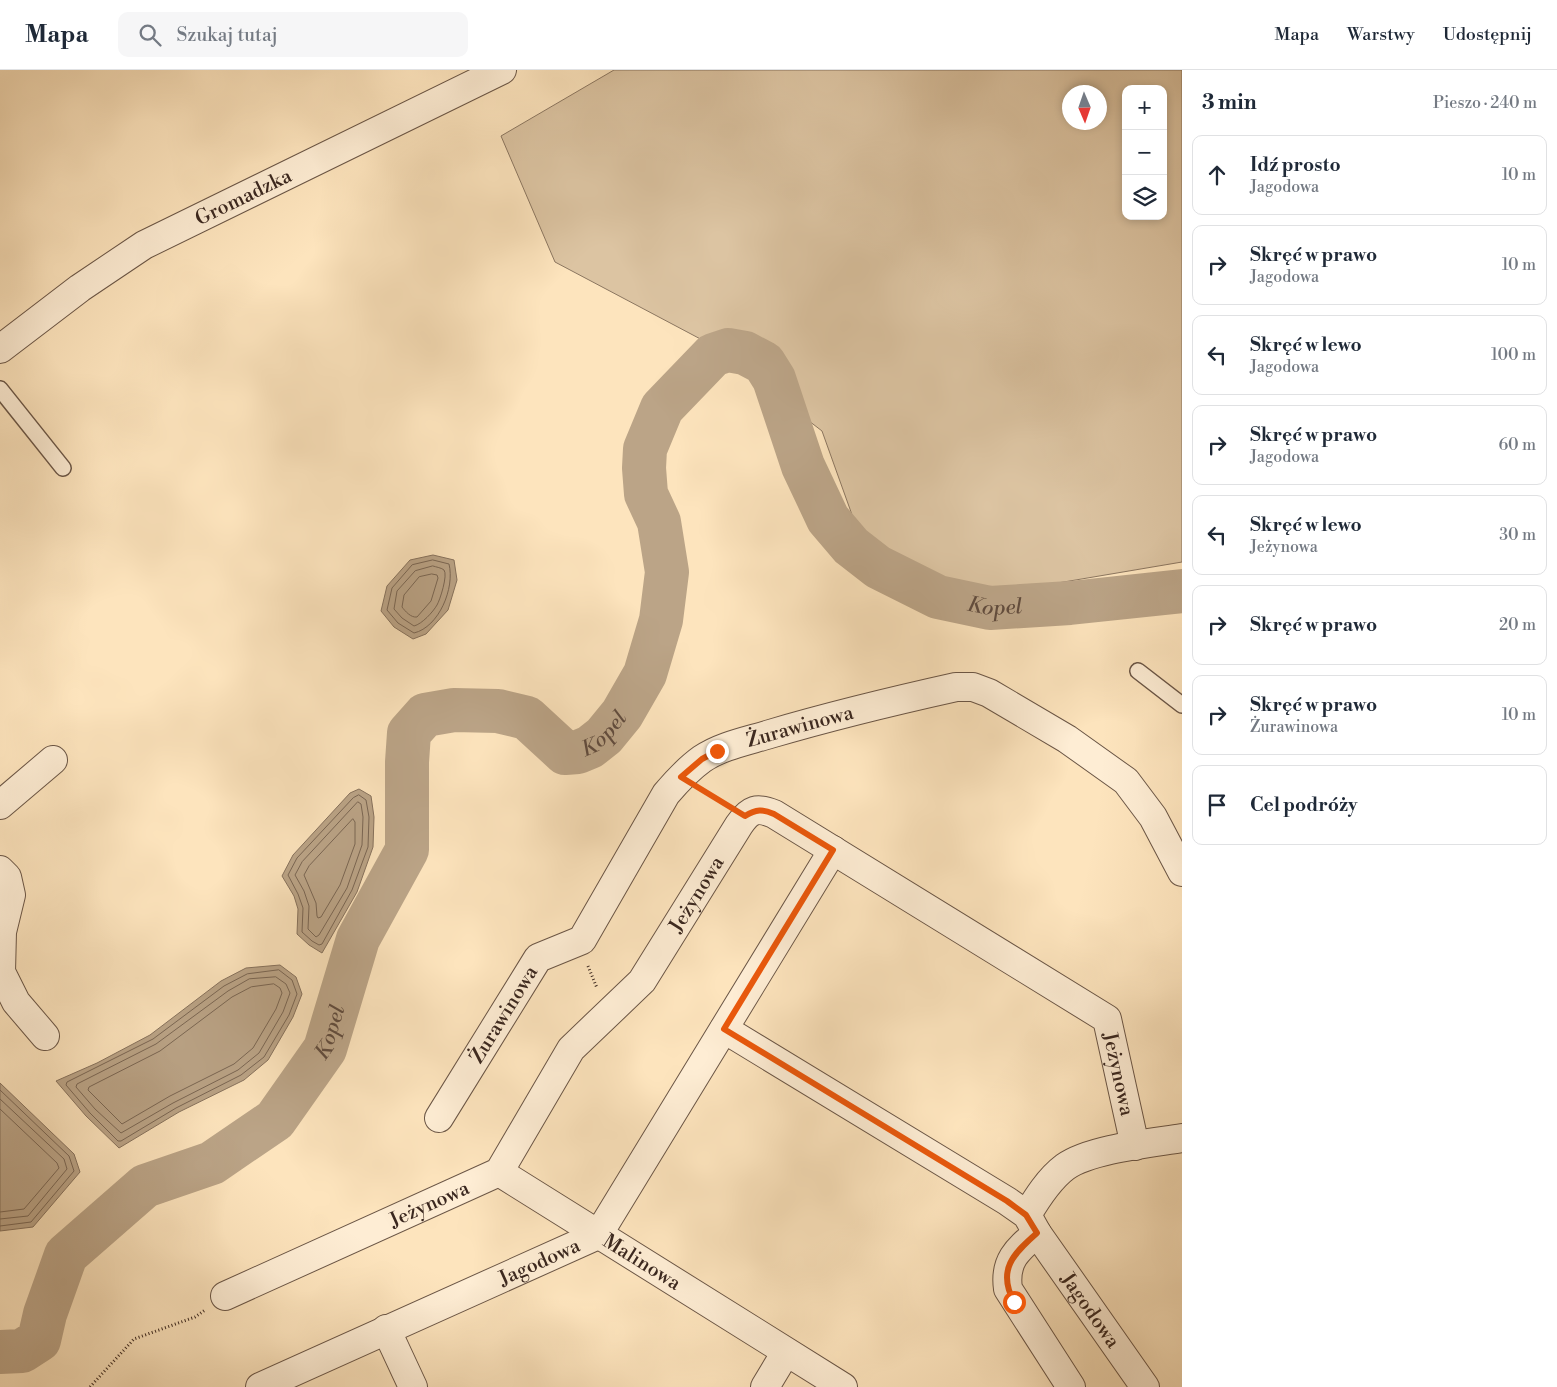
<!DOCTYPE html>
<html lang="pl">
<meta charset="utf-8">
<style>
body{margin:0;font-family:"Libre Bodoni",serif;background:#f6f6f7;color:#1f2937}
.controls{position:absolute;right:15px;top:15px;display:grid;overflow:hidden;border-radius:10px;box-shadow:0 2px 8px #0003}
.controls button{width:45px;height:45px;display:grid;place-items:center;padding:0;border:0;border-bottom:1px solid #e0e1e3;background:#fff;color:#1f2937;font:25px sans-serif}
.compass{position:absolute;left:1062px;top:15px;width:45px;height:45px;border-radius:50%;background:#fff;box-shadow:0 2px 8px #0003;rotate:178deg}
.stop{position:absolute;width:15px;height:15px;margin:-11px;border:4px solid #ea580c;border-radius:50%;background:#fff}
.stop.end{background:#ea580c;border-color:#fff;box-shadow:0 1px 5px #0008}
.list{margin:0;padding:0;list-style:none}
h2{display:flex;justify-content:space-between;align-items:center;height:65px;margin:0;padding:0 20px;font-size:21px}
h2 small{font-size:16px;font-weight:400;color:#747a83}
.list li{display:grid;grid-template-columns:32px 1fr auto;gap:15px;align-items:center;box-sizing:border-box;height:80px;margin:0 10px 10px;padding:0 10px;border:1px solid #e0e1e3;border-radius:10px}
.list b{display:block;font-size:19px;white-space:nowrap}
.list p{margin:0;font-size:16px;white-space:nowrap;color:#747a83}
.list em{font-size:16px;font-style:normal;color:#747a83}
.icon{flex:none;width:28px;height:28px;fill:none;stroke:currentColor;stroke-width:2;stroke-linecap:round;stroke-linejoin:round}
.map{position:relative;flex:none;width:1182px;height:1317px;overflow:hidden}
header{display:flex;align-items:center;gap:30px;box-sizing:border-box;height:70px;padding:0 25px;background:#fff;border-bottom:1px solid #e0e1e3}
header strong{font-size:24px}
nav{display:flex;gap:28px;margin-inline-start:auto;font-size:18px}
.search{width:350px;height:45px;background:#f6f6f7;display:flex;align-items:center;gap:12px;box-sizing:border-box;padding:0 18px;border-radius:10px;color:#747a83;font-size:19px}
main{display:flex}
aside{flex:1;background:#fff}
.map>svg:first-child{display:block}
.green{fill:#dcc4a2;stroke:#8b7660;fill-rule:evenodd}
.water{fill:#bba487;stroke:#87725d}
.lines{fill:none;stroke-linecap:round;stroke-linejoin:round}
.shore{stroke:#7a6653;stroke-width:1}
.river{stroke:#bba487;stroke-width:44}
.service-casing{stroke:#6b5646;stroke-width:18}
.minor-casing{stroke:#6b5646;stroke-width:30}
.tertiary-casing{stroke:#6b5646;stroke-width:30}
.path{stroke:#3a271f;stroke-width:3;stroke-dasharray:1 2.5;stroke-linecap:butt}
.service{stroke:#feedd4;stroke-width:15}
.minor{stroke:#feedd4;stroke-width:28}
.tertiary{stroke:#feedd4;stroke-width:28}
.route{stroke:#ea580c;stroke-width:6}
.labels{text-anchor:middle;stroke-width:4;stroke-linejoin:round;paint-order:stroke}
.street-label{font-size:20px;fill:#3a271f;stroke:#feedd4}
.water-label{font-size:21px;font-style:italic;fill:#614c3e;stroke:#feedd4}
</style>
<header>
<strong>Mapa</strong>
<div class="search"><svg class="icon" aria-label="search" viewBox="0 0 24 24"><circle cx="10" cy="10" r="6"/><path d="M15 15l6 6"/></svg>Szukaj tutaj</div>
<nav><a>Mapa</a><a>Warstwy</a><a>Udostępnij</a></nav>
</header>
<main>
<div class="map">
<svg width="1182" height="1317" viewBox="0 0 1182 1317">
<rect width="100%" height="100%" fill="#fde4bd"/>
<filter id="stains"><feTurbulence type="fractalNoise" baseFrequency=".004" numOctaves="4"/><feColorMatrix values="0 0 0 0 .2 0 0 0 0 .09 0 0 0 0 .02 0 0 0 .5 -.17"/></filter>
<radialGradient id="worn" r=".72"><stop offset=".6" stop-color="#630" stop-opacity="0"/><stop offset="1" stop-color="#630" stop-opacity=".3"/></radialGradient>
<path class="green" d="M614 0H1182V492L975 527 865 481 822 361 708 273 555 192 501 66ZM1126 19H1163V146H1126ZM1070 22H1100V52H1070Z"/>
<g class="water">
<path d="M433 485 454 490 457 510 448 540 426 564 413 569 394 557 381 541 387 516 410 490Z"/>
<path d="M359 719 371 726 374 747 373 777 357 822 322 883 309 875 297 864 298 839 294 826 282 806 293 785 350 723Z"/>
<path d="M280 895 296 907 302 924 293 947 268 990 244 1010 179 1042 119 1078 86 1046 56 1011 97 993 150 965 221 911 246 898Z"/>
<path d="M0 1013 74 1084 80 1102 33 1157 0 1161Z"/>
</g>
<g class="lines">
<g class="shore">
<path d="M433 490 449 494C455 518 439 557 414 563L398 553 387 540 392 518 412 495Z"/>
<path d="M433 496C436 497 442 498 444 500 448 505 440 530 437 535 433 542 422 554 414 556L402 548 394 539 397 521 415 501Z"/>
<path d="M432 504 437 505 438 508 431 531 417 547C411 548 405 541 402 537L404 525 419 507Z"/>
<path d="M359 725 366 730 369 747 368 777 352 820 322 874 319 875 312 871 302 862 303 838 298 824 288 805 297 788 353 728Z"/>
<path d="M358 732 361 734 363 747 362 775 347 818 319 865 316 867 308 859 309 836 304 821 295 805 302 792Z"/>
<path d="M353 749 355 752V774L340 815 321 847 318 848 317 846 316 833 304 805 309 796Z"/>
<path d="M279 900 292 910 297 924 289 945 264 987 241 1005 176 1038 121 1071H118L90 1043 66 1015 67 1012 153 969 224 916 247 904Z"/>
<path d="M276 907 286 914 290 923 283 942 259 983 238 1000 173 1033 121 1063 95 1039 76 1017 77 1014 156 974 228 921 249 909Z"/>
<path d="M274 914 280 918 282 923 276 939 253 978 234 994 170 1026 122 1054 88 1020 89 1017 160 981 232 927 251 917Z"/>
<path d="M0 1020 69 1086 74 1101 31 1152 0 1156"/>
<path d="M0 1029 64 1089 67 1099 28 1146 0 1149"/>
<path d="M0 1039 57 1093 59 1098 24 1139 0 1142"/>
</g>
<path class="river" id="s1" d="M0 1282 22 1281 39 1270 45 1244 66 1185 145 1116 212 1093 275 1050 325 979 358 869 407 780V692L409 663 425 645 454 640 498 641 527 648 565 683 578 682 590 677 604 666 622 644 645 604 661 550 667 502 659 452 646 424 644 398 645 379 662 338 713 285 728 280 745 283 764 293 774 309 803 396 828 449 851 476 878 497 938 527 990 538 1070 533 1182 521"/>
<defs>
<g id="service">
<path d="M0 319 63 398"/>
<path d="M1138 601 1182 635"/>
</g>
<g id="minor">
<path d="M0 735 53 690"/>
<path d="M0 800 7 807 11 825 2 862 1 902 16 932 45 966"/>
<path id="s2" d="M724 959 1007 1131 1027 1145 1037 1163 1145 1317"/>
<path id="s3" d="M439 1048 538 888 582 870 666 724C677 711 688 699 702 689 721 676 747 671 770 664 831 646 893 631 956 617H973L989 623 1067 669 1126 711 1153 747 1182 802"/>
<path id="s4" d="M499 1102 843 1317"/>
<path d="M1027 1145C1037 1128 1049 1109 1065 1097 1090 1079 1151 1073 1182 1068"/>
<path d="M1037 1163C1017 1180 1004 1191 1008 1219L1071 1317"/>
<path id="s5" d="M225 1226 499 1102 571 979 642 911 739 755C750 739 757 737 774 744L1107 949 1135 1076"/>
<path d="M386 1259 413 1317"/>
<path id="s6" d="M260 1317 598 1165 833 780"/>
<path d="M765 1317 786 1282"/>
</g>
<g id="tertiary">
<path id="s7" d="M0 279 80 218 144 175 502 0"/>
</g>
</defs>
<use href="#service" class="service-casing"/>
<use href="#minor" class="minor-casing"/>
<use href="#tertiary" class="tertiary-casing"/>
<g class="path">
<path d="M703 720 723 733"/>
<path d="M588 896 597 918"/>
<path d="M90 1317 134 1269 195 1247 205 1240"/>
</g>
<use href="#service" class="service"/>
<use href="#minor" class="minor"/>
<use href="#tertiary" class="tertiary"/>
</g>
<g class="lines">
<path class="route" d="M717 681 702 689 681 707 745 746C756 739 763 739 774 744L833 780 724 959 1007 1131 1026 1145 1037 1163C1013 1184 997 1200 1014 1232"/>
</g>
<g class="labels">
<g class="street-label">
<text dy="7" stroke="none"><textPath href="#s7" startOffset="288">Gromadzka</textPath></text>
<text dy="7" stroke="none"><textPath href="#s3" startOffset="558">Żurawinowa</textPath></text>
<text dy="7" stroke="none"><textPath href="#s5" startOffset="644">Jeżynowa</textPath></text>
<text dy="7" stroke="none"><textPath href="#s3" startOffset="122">Żurawinowa</textPath></text>
<text dy="7" stroke="none"><textPath href="#s5" startOffset="1214">Jeżynowa</textPath></text>
<text dy="7" stroke="none"><textPath href="#s5" startOffset="224">Jeżynowa</textPath></text>
<text dy="7" stroke="none"><textPath href="#s6" startOffset="306">Jagodowa</textPath></text>
<text dy="7" stroke="none"><textPath href="#s4" startOffset="169">Malinowa</textPath></text>
<text dy="7" stroke="none"><textPath href="#s2" startOffset="470">Jagodowa</textPath></text>
</g>
<g class="water-label">
<text dy="7" stroke="none"><textPath href="#s1" startOffset="1869">Kopel</textPath></text>
<text dy="7" stroke="none"><textPath href="#s1" startOffset="1028">Kopel</textPath></text>
<text dy="7" stroke="none"><textPath href="#s1" startOffset="488">Kopel</textPath></text>
</g>
</g>
<rect width="100%" height="100%" filter="url(#stains)"/>
<rect width="100%" height="100%" fill="url(#worn)"/>
</svg>
<div class="controls">
<button>+</button>
<button>−</button>
<button><svg class="icon" aria-label="layers" viewBox="0 0 24 24"><path d="M12 4l9 5-9 5-9-5zM3 14l9 5 9-5"/></svg></button>
</div>
<svg class="compass" viewBox="-18 -18 36 36"><path d="M0-13l5 13h-10z" fill="#e53935"/><path d="M0 13l5-13h-10z" fill="#747a83"/></svg>
<div class="stop" style="left:1014px;top:1232px"></div>
<div class="stop end" style="left:717px;top:681px"></div>
</div>
<aside>
<h2>3 min<small>Pieszo · 240 m</small></h2>
<ul class="list">
<li><svg class="icon" aria-label="ahead" viewBox="0 0 24 24"><path d="M12 20V5M6 11l6-6 6 6"/></svg><div><b>Idź prosto</b><p>Jagodowa</p></div><em>10 m</em></li>
<li><svg class="icon" aria-label="right" viewBox="0 0 24 24"><path d="M7 20v-9h11M14 6l5 5-5 5"/></svg><div><b>Skręć w prawo</b><p>Jagodowa</p></div><em>10 m</em></li>
<li><svg class="icon" aria-label="left" viewBox="0 0 24 24"><path d="M17 20v-9H6M10 6l-5 5 5 5"/></svg><div><b>Skręć w lewo</b><p>Jagodowa</p></div><em>100 m</em></li>
<li><svg class="icon" aria-label="right" viewBox="0 0 24 24"><path d="M7 20v-9h11M14 6l5 5-5 5"/></svg><div><b>Skręć w prawo</b><p>Jagodowa</p></div><em>60 m</em></li>
<li><svg class="icon" aria-label="left" viewBox="0 0 24 24"><path d="M17 20v-9H6M10 6l-5 5 5 5"/></svg><div><b>Skręć w lewo</b><p>Jeżynowa</p></div><em>30 m</em></li>
<li><svg class="icon" aria-label="right" viewBox="0 0 24 24"><path d="M7 20v-9h11M14 6l5 5-5 5"/></svg><div><b>Skręć w prawo</b></div><em>20 m</em></li>
<li><svg class="icon" aria-label="right" viewBox="0 0 24 24"><path d="M7 20v-9h11M14 6l5 5-5 5"/></svg><div><b>Skręć w prawo</b><p>Żurawinowa</p></div><em>10 m</em></li>
<li><svg class="icon" aria-label="arrive" viewBox="0 0 24 24"><path d="M6 21V4h12l-3 4 3 4H6"/></svg><div><b>Cel podróży</b></div></li>
</ul>
</aside>
</main>
